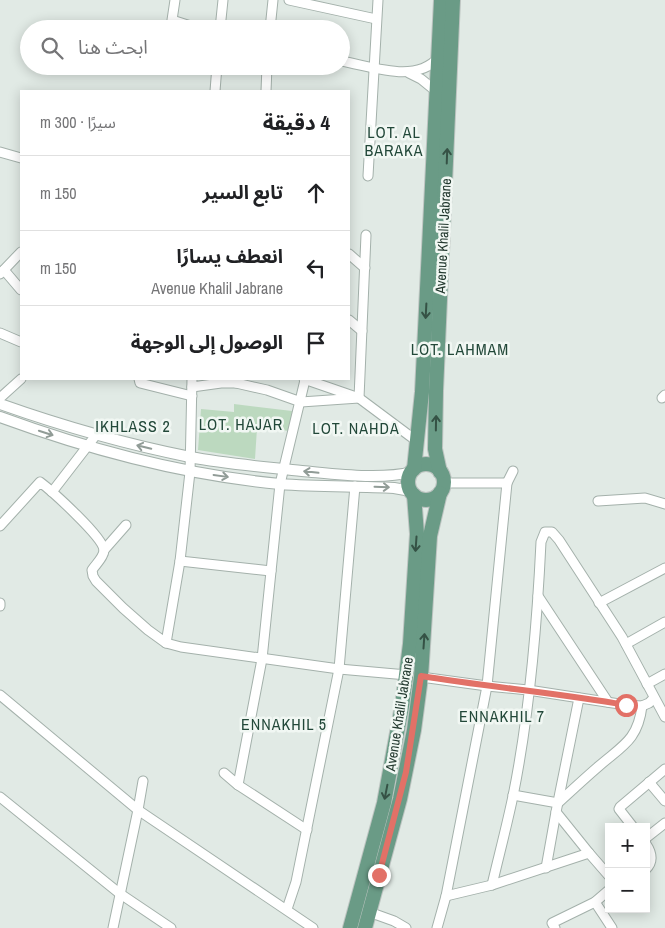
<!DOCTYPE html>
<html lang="ar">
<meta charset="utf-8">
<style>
body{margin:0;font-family:"Archivo Narrow","Noto Sans Arabic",sans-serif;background:#f6f6f6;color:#202124;direction:rtl}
.controls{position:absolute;right:15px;bottom:15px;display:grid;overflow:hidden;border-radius:0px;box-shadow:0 2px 12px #0003}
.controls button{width:45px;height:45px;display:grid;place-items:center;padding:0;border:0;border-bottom:1px solid #e0e0e0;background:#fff;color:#202124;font:25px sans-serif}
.stop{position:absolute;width:15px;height:15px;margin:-11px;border:4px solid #e27167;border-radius:50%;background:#fff}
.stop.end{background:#e27167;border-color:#fff;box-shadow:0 1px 5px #0008}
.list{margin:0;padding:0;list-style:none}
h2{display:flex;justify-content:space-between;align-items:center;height:65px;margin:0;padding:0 20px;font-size:21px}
h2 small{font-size:16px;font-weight:400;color:#757577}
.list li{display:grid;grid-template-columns:32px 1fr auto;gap:15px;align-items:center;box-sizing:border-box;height:75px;padding:0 20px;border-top:1px solid #e0e0e0}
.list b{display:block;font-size:19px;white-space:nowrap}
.list p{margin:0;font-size:16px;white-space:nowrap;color:#757577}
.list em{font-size:16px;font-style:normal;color:#757577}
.icon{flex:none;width:28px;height:28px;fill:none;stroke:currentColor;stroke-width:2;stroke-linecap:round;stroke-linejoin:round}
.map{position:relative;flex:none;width:665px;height:928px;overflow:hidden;direction:ltr}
.search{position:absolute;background:#fff;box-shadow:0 2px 12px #0003;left:20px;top:20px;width:330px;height:55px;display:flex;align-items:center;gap:12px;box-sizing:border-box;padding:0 18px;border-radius:28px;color:#757577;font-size:19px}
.panel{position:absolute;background:#fff;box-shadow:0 2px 12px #0003;left:20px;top:90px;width:330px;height:290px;border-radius:0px;direction:rtl}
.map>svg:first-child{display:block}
.green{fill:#bcd9bf}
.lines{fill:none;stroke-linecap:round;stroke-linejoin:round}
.minor-casing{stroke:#a4b1ab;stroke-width:11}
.tertiary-casing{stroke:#a4b1ab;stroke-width:12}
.primary-casing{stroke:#bdc4c1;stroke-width:16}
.minor{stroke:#fff;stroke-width:9}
.tertiary{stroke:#fff;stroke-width:10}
.primary{stroke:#6a9b86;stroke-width:14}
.oneway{stroke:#355245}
.oneway2{stroke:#919c97}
.route{stroke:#e27167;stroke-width:6}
.labels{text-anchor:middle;stroke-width:5;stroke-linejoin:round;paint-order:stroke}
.street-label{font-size:14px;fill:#23392f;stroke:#f1f7f3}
.quarter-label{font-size:16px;letter-spacing:1px;fill:#224839;stroke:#f1f7f3}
</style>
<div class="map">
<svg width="665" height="928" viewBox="0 0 665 928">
<rect width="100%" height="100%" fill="#e1eae5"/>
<path class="green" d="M234 404 292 411 290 431 257 428 255 459 198 450 201 409 234 412Z"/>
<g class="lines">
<defs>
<g id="minor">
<path d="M175 0 172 20 200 29"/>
<path d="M289 0 376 19"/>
<path d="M220 29 223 0"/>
<path d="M270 29 273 0"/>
<path d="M341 61C371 66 415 84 438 58"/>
<path d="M409 73 421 79 437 92"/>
<path d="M215 91 217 66"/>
<path d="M266 91 267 66"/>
<path d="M0 152 21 158"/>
<path d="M368 176 378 0"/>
<path d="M349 254 365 268"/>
<path d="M4 270 21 290"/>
<path d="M0 274 21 252"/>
<path d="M349 320 362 331"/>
<path d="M0 333 21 342"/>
<path d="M139 379 140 383 192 396"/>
<path d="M304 379 359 398 418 442"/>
<path d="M236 383 267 390 301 402 359 398 366 235"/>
<path d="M192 387 221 383H236L237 379"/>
<path d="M0 398 21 379"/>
<path d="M662 398 665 395"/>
<path d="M507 483 513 471"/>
<path d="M52 492 96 435"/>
<path d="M598 501 645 498 665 504"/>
<path d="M0 526 40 482C52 491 103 537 104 550 104 557 96 564 92 570L93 576 96 581 123 608 148 630 166 643 181 647 339 669 407 675"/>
<path d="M104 550 126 525"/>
<path d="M180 561 271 571"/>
<path d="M538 596 608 702"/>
<path d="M0 603V606"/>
<path d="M599 603 665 568"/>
<path d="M166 643 180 561 190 472 192 379"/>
<path d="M626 644 665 622"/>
<path d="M421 677 487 686 528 690 626 705 642 706 649 703 654 698"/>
<path d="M647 684 665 674"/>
<path d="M0 695 138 810 313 928"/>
<path d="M224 773 238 785 307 830"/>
<path d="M649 782 665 801"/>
<path d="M238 785 262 659 280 484 305 380"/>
<path d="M513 795 558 803C571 791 585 778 599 766 622 746 638 740 642 706"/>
<path d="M0 797 119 893 171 928"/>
<path d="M556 812 589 853 609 876"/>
<path d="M633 827 619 809 620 807 665 769"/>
<path d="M646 838 665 823"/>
<path d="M646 844C652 853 654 861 646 869"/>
<path d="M546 868 556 812 579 698"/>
<path d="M492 885C499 855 507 825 513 796 530 712 537 626 541 542L545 532H552L559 540 622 637 665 717"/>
<path d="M446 896 492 885 589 853"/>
<path d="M595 902 612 928"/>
<path d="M287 909 296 882 339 669 355 486"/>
<path d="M369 912 394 921 406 928"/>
<path d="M113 928 138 810 143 781"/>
<path d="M437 928 446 896 487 686 507 483H444"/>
<path d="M555 928 552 923 595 902 609 890"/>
</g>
<g id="tertiary">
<path d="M0 404C62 426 125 444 190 457 227 464 265 467 302 471 336 474 380 480 412 472"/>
<path d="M0 417C90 450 184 475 280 484 318 487 356 486 394 488L411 491"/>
</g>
<g id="primary">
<circle cx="426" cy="482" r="18"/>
<path d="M414 469 422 392 441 0"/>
<path d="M440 472 435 449 436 391 453 0"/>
<path d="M350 928 384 803 402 706 410 644 417 534 414 495"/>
<path d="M365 928 400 799 414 730 421 677 430 536 440 493"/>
</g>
</defs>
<use href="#minor" class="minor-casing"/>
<use href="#tertiary" class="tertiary-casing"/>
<use href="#primary" class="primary-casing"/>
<use href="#minor" class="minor"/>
<use href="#tertiary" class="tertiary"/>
<use href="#primary" class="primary"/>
</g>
<defs><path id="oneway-shaft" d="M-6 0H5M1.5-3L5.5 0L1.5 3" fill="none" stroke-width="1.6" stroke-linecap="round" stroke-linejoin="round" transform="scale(1.25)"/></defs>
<g class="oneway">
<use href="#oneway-shaft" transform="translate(447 156) rotate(-88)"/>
<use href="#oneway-shaft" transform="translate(426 311) rotate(93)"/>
<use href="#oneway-shaft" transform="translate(436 423) rotate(-89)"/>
<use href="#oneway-shaft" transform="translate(416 544) rotate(94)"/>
<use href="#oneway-shaft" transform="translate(424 641) rotate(-86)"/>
<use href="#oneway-shaft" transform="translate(386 792) rotate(101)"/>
</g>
<g class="oneway2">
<use href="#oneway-shaft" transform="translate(46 433) rotate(18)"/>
<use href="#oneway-shaft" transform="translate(144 447) rotate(-166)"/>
<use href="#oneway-shaft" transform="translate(311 472) rotate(-174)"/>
<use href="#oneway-shaft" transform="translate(221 476) rotate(8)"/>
<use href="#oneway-shaft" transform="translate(382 487) rotate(2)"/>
</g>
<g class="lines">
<path class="route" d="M379 875 406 772 421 676C489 687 558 693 626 705"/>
</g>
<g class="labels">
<g class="street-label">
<text transform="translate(443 236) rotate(-87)" y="5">Avenue Khalil Jabrane</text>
<text transform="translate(399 714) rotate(-81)" y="5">Avenue Khalil Jabrane</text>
</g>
<g class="quarter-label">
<text x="394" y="138">LOT. AL<tspan x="394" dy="18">BARAKA</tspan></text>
<text x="460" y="355">LOT. LAHMAM</text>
<text x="241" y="430">LOT. HAJAR</text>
<text x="133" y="432">IKHLASS 2</text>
<text x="356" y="434">LOT. NAHDA</text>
<text x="502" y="722">ENNAKHIL 7</text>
<text x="284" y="730">ENNAKHIL 5</text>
</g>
</g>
</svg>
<div class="controls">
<button>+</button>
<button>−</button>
</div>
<div class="stop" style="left:626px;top:705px"></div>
<div class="stop end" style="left:379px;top:875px"></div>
<div class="search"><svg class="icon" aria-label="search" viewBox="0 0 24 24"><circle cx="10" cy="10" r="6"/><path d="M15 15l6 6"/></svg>ابحث هنا</div>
<section class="panel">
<h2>4 دقيقة<small>سيرًا · 300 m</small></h2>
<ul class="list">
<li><svg class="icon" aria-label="ahead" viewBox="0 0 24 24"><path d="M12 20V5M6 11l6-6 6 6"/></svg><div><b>تابع السير</b></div><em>150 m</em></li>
<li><svg class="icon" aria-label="left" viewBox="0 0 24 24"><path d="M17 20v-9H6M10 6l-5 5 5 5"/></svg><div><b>انعطف يسارًا</b><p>Avenue Khalil Jabrane</p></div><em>150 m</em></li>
<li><svg class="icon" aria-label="arrive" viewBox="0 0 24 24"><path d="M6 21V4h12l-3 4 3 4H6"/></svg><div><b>الوصول إلى الوجهة</b></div></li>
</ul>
</section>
</div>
